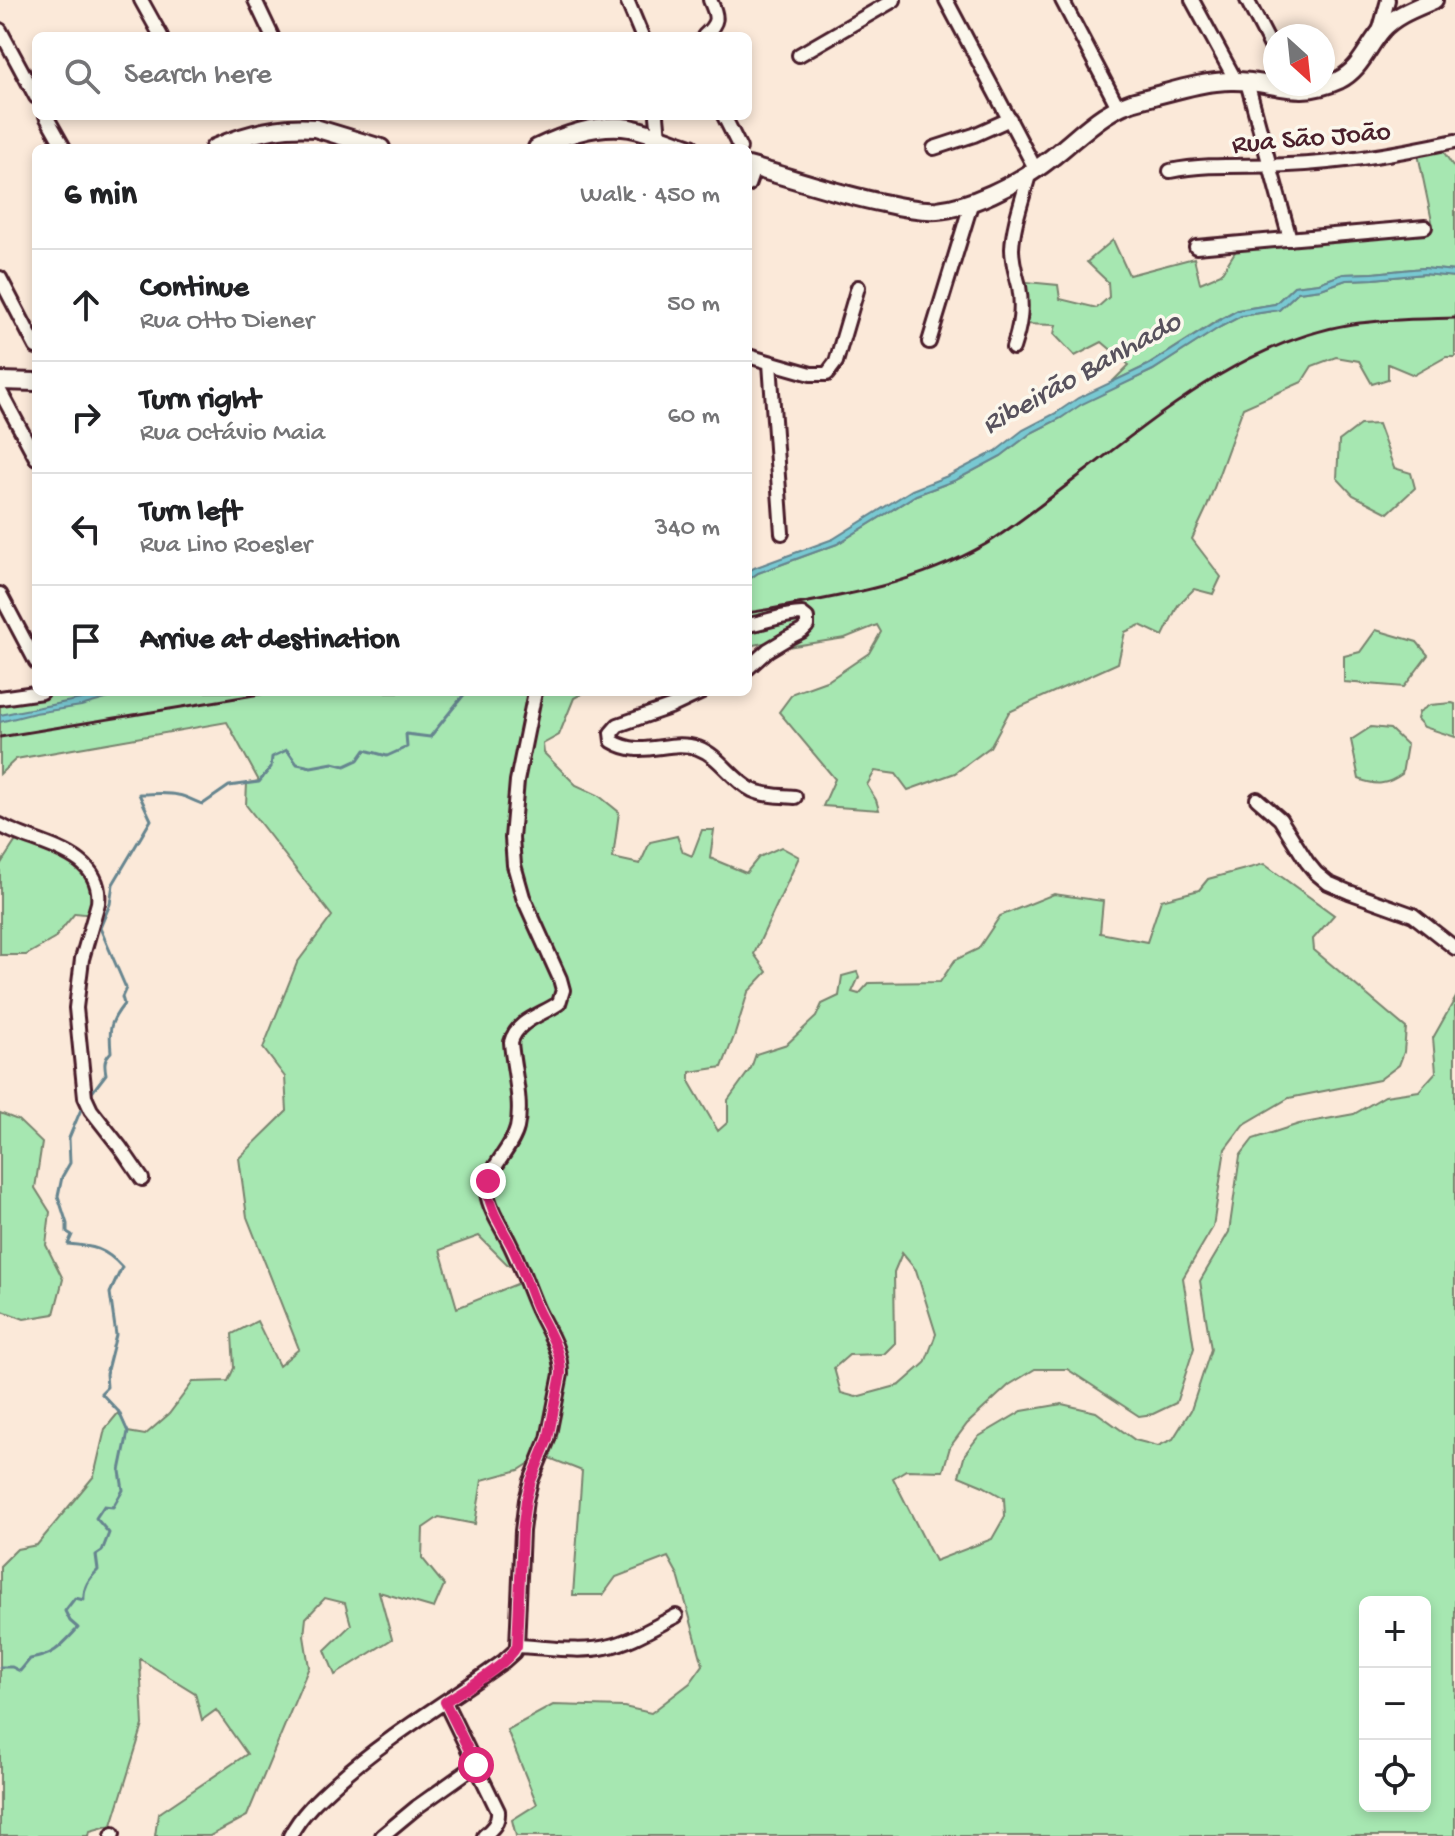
<!DOCTYPE html>
<meta charset="utf-8">
<style>
body{margin:0;font-family:"Gochi Hand",sans-serif;background:#f6f6f6;color:#202124}
.controls{position:absolute;right:24px;bottom:24px;display:grid;overflow:hidden;border-radius:12px;box-shadow:0 4px 12px #0003}
.controls button{width:72px;height:72px;display:grid;place-items:center;padding:0;border:0;border-bottom:2px solid #e0e0e0;background:#fff;color:#202124;font:40px sans-serif}
.compass{position:absolute;left:1263px;top:24px;width:72px;height:72px;border-radius:50%;background:#fff;box-shadow:0 4px 12px #0003;rotate:153deg}
.stop{position:absolute;width:24px;height:24px;margin:-18px;border:6px solid #db2777;border-radius:50%;background:#fff}
.stop.end{background:#db2777;border-color:#fff;box-shadow:0 2px 8px #0008}
.list{margin:0;padding:0;list-style:none}
h2{display:flex;justify-content:space-between;align-items:center;height:104px;margin:0;padding:0 32px;font-size:34px}
h2 small{font-size:26px;font-weight:400;color:#757577}
.list li{display:grid;grid-template-columns:52px 1fr auto;gap:24px;align-items:center;box-sizing:border-box;height:112px;padding:0 32px;border-top:2px solid #e0e0e0}
.list b{display:block;font-size:30px;white-space:nowrap}
.list p{margin:0;font-size:26px;white-space:nowrap;color:#757577}
.list em{font-size:26px;font-style:normal;color:#757577}
.icon{flex:none;width:44px;height:44px;fill:none;stroke:currentColor;stroke-width:2;stroke-linecap:round;stroke-linejoin:round}
.map{position:relative;flex:none;width:1455px;height:1836px;overflow:hidden}
.search{position:absolute;background:#fff;box-shadow:0 4px 12px #0003;left:32px;top:32px;width:720px;height:88px;display:flex;align-items:center;gap:20px;box-sizing:border-box;padding:0 28px;border-radius:12px;color:#757577;font-size:30px}
.panel{position:absolute;background:#fff;box-shadow:0 4px 12px #0003;left:32px;top:144px;width:720px;height:552px;border-radius:12px}
.map>svg:first-child{display:block}
.green{fill:#a6e7b1;stroke:#78836e;stroke-width:2;fill-rule:evenodd}
.water{fill:#78c9d2;stroke:#66858f;stroke-width:2}
.lines{fill:none;stroke-linecap:round;stroke-linejoin:round}
.stream{stroke:#66858f;stroke-width:3}
.street-casing{stroke:#4a1f2b;stroke-width:18}
.secondary-casing{stroke:#4a1f2b;stroke-width:22}
.street{stroke:#fbf7ec;stroke-width:12}
.secondary{stroke:#fbf7ec;stroke-width:16}
.rail{stroke:#4a1f2b;stroke-width:3}
.route{stroke:#db2777;stroke-width:10}
.labels{text-anchor:middle;stroke-width:7;stroke-linejoin:round;paint-order:stroke}
.street-label{font-size:28px;fill:#4a1f2b;stroke:#fbf7ec}
.water-label{font-size:30px;font-style:italic;fill:#58525d;stroke:#fbf7ec}
</style>
<div class="map">
<svg width="1455" height="1836" viewBox="0 0 1455 1836">
<rect width="100%" height="100%" fill="#fbe9d9"/>
<filter id="ink" filterUnits="userSpaceOnUse"><feTurbulence type="fractalNoise" baseFrequency=".0125" numOctaves="2"/><feDisplacementMap in="SourceGraphic" scale="16" xChannelSelector="R" yChannelSelector="G"/><feConvolveMatrix kernelMatrix="1 2 1 2 8 2 1 2 1" color-interpolation-filters="sRGB"/></filter>
<g filter="url(#ink)">
<g class="green">
<path d="M1439 145 1455 169V271L1423 268 1373 273 1344 274 1319 283 1294 286 1275 304 1238 310 1215 322 1148 365 1111 383 1129 365 1102 342 1075 356 1054 334 1056 325 1020 324 1017 281 1058 285 1060 299 1097 308 1109 297 1108 282 1087 262 1113 240 1129 275 1194 258 1200 283 1221 274 1240 244 1433 226 1417 149Z"/>
<path d="M1424 274 1455 277V357H1446L1414 375 1388 364V379L1372 384 1359 361 1336 357 1312 366 1302 382 1243 408 1207 507 1192 539 1221 577 1213 594 1194 589 1178 605 1163 636 1140 625 1125 632 1118 663 1009 712 990 747 955 773 908 790 896 774 875 771 867 785 876 800 879 810 823 806 835 779 779 712 793 693 829 680 869 653 881 632 877 625 845 638 768 650 785 639 748 646V580L758 573 837 544 916 495 956 480 1001 456 1031 433 1061 418 1082 403 1153 370 1220 327 1241 316 1279 310 1298 292 1321 289 1346 280 1374 279Z"/>
<path d="M1378 424 1394 468 1411 473 1415 488 1388 513 1353 495 1337 478 1339 441 1360 425Z"/>
<path d="M1376 630 1417 642 1428 655 1404 687 1344 682V656L1360 652Z"/>
<path d="M42 692H585L574 698 559 735 543 744 544 753 576 785 598 795 619 812 613 858 640 864 650 842 677 836 683 852 692 856 702 830H714L710 858 746 873 759 857 781 847 799 857 754 954 767 972 748 992 735 1034 722 1067 690 1072V1083L718 1131 728 1122V1100L751 1068 756 1054 787 1044 816 1017 822 1004 839 996 842 976 857 972 859 977 852 992 859 994 869 983 940 982 955 960 978 949 1000 916 1054 894 1103 901 1100 933 1147 942 1161 900 1199 890 1208 879 1264 864 1334 915 1313 939 1314 950 1406 1028 1404 1052 1399 1065 1379 1080 1289 1098 1243 1125 1225 1149 1213 1227 1183 1278 1194 1348 1176 1403 1153 1414 1139 1416 1067 1369H1035L1009 1385 967 1424 950 1447 943 1471 906 1470 893 1478 935 1561 992 1539 1005 1516 1004 1498 983 1486 959 1476 965 1454 978 1437 1022 1411 1062 1404 1096 1412 1135 1440 1158 1446 1173 1439 1191 1410 1211 1349 1200 1281 1229 1232 1240 1156 1253 1139 1299 1124 1354 1114 1385 1096 1419 1091 1436 1072 1433 1038 1455 999V1836H516L512 1820 537 1804 507 1730 553 1705 624 1707 651 1713 690 1683 703 1665 678 1575 668 1557 616 1577 603 1595H573L582 1471 542 1455 519 1470 482 1480 475 1524 439 1517 423 1528 422 1558 444 1585 434 1608 379 1592 392 1639 335 1675 325 1650 351 1625 345 1603 325 1598 306 1618 304 1636 309 1667 247 1816 210 1836H155L158 1814 247 1754 216 1710 202 1720 195 1693 140 1659 143 1725 112 1825 90 1831 89 1836H0V1566L17 1549 37 1545 94 1476 105 1429 119 1412 128 1432 145 1435 169 1414 193 1382 228 1381 234 1368 232 1334 257 1321 279 1366 299 1349 247 1217 239 1158 287 1111 285 1077 263 1048 297 963 332 916 246 805 247 783 259 781 227 722 16 759 0 774V698ZM479 1236 509 1266 520 1263 527 1280 457 1308 440 1250ZM902 1253 916 1270 936 1334 925 1363 900 1385 856 1397 841 1393 834 1368 849 1355 884 1354 895 1343 894 1272ZM1365 1602H1425V1806H1365Z"/>
<path d="M1452 703 1455 704V737L1424 727 1417 719 1419 712 1430 705Z"/>
<path d="M1371 727 1390 729 1407 745 1402 774C1387 785 1376 786 1359 779L1351 740Z"/>
<path d="M19 836 69 854 92 875 94 915 75 913 54 939 26 955H0V865Z"/>
<path d="M0 1113 18 1120 42 1143 35 1188 50 1212 46 1245 63 1279 54 1314 24 1319 0 1310Z"/>
</g>
<g class="water">
<path d="M1423 268 1455 271V277L1424 274 1374 279 1346 280 1321 289 1298 292 1279 310 1241 316 1220 327 1153 370 1082 404 1061 418 1031 433 1001 456 956 480 916 495 837 544 758 573 748 580V572L754 568 833 539 912 490 950 475 996 451 1023 430 1056 413 1078 398 1148 365 1216 322 1238 310 1275 304 1294 286 1319 283 1343 274 1373 273Z"/>
<path d="M110 692H130L81 706 35 713 0 722V715C37 707 74 702 110 692Z"/>
</g>
<g class="lines">
<g class="stream">
<path d="M90 1095 106 1074C104 1064 104 1059 111 1052 109 1029 109 1023 124 1004L122 997 126 988 100 928 110 904 113 884 151 820 139 794C152 794 166 792 178 795 186 796 195 802 203 804L229 786 259 782 271 767 272 757 287 750 297 764 311 767 333 763 345 766 358 760 365 750 387 756 407 747 406 734 430 737 466 692"/>
<path d="M0 1667H12L20 1671 30 1659C55 1655 61 1646 78 1628L70 1621 65 1611 75 1598 84 1600C83 1587 89 1579 98 1570L96 1555 102 1551 109 1533 96 1518 104 1506 113 1507 123 1490 120 1471 128 1432 119 1412 101 1393 107 1387 106 1374 116 1335 110 1293 122 1267C105 1248 93 1246 68 1244L72 1235 67 1232V1224L58 1196 62 1177 70 1163 69 1138 82 1107"/>
</g>
<defs>
<g id="street">
<path d="M141 0 161 36"/>
<path d="M255 0 272 36"/>
<path d="M627 0 642 36"/>
<path d="M946 0 1036 170"/>
<path d="M1062 0 1118 107"/>
<path d="M1192 0 1236 81"/>
<path d="M1247 0 1275 54"/>
<path d="M0 30 36 97"/>
<path d="M1379 32 1388 0"/>
<path d="M704 36C719 22 718 18 710 0"/>
<path d="M799 55 894 0"/>
<path d="M1247 82 1290 239"/>
<path d="M46 116 64 148"/>
<path d="M657 116 659 137"/>
<path d="M724 116 740 148"/>
<path d="M934 148 974 135 1010 119"/>
<path d="M1170 171C1209 163 1249 167 1288 165 1344 163 1400 153 1455 141"/>
<path d="M748 185 754 168"/>
<path d="M1196 247 1425 227"/>
<path d="M0 278 36 347"/>
<path d="M929 342 972 201"/>
<path d="M1013 348C1020 327 1023 309 1019 286 1016 274 1012 262 1012 249 1013 224 1023 198 1029 175"/>
<path d="M748 356 811 374H827L836 362 858 287"/>
<path d="M770 363 782 533"/>
<path d="M0 391 36 458"/>
<path d="M0 594 36 662"/>
<path d="M748 625C766 622 784 614 802 614L807 618V626L802 631 788 638 768 650 748 668"/>
<path d="M702 692 670 707 618 725 611 733 612 741C643 760 668 738 698 748 720 756 731 779 752 790 765 796 781 796 795 797"/>
<path d="M0 698 42 692"/>
<path d="M1257 799 1280 819 1307 862 1316 873 1328 883 1349 892 1413 915 1455 948"/>
<path d="M0 825C33 845 104 850 98 903L82 959 76 1008 85 1097 91 1110 120 1147 142 1179"/>
<path d="M517 1646 522 1531 526 1500 531 1481 548 1439 561 1374C561 1347 546 1329 536 1306 526 1282 519 1261 507 1238 500 1225 489 1208 487 1193 484 1172 512 1150 517 1128 523 1101 513 1070 511 1042 517 1020 542 1015 559 1003L563 990 560 979 523 897 514 865 512 838 517 781 535 692"/>
<path d="M517 1646C544 1647 580 1653 606 1647 631 1642 654 1627 676 1616"/>
<path d="M445 1702 498 1811C499 1823 492 1829 484 1836"/>
<path d="M112 1836 113 1834"/>
<path d="M290 1836C301 1814 320 1797 338 1781 389 1735 449 1701 504 1661L514 1652 517 1646"/>
<path d="M382 1836 417 1807 476 1765"/>
</g>
<g id="secondary">
<path d="M214 148C246 134 280 125 315 128L381 148"/>
<path d="M537 148C564 135 599 123 630 128 651 132 671 142 691 148"/>
<path d="M748 166C793 178 837 194 883 203 900 207 919 211 937 210 971 207 1014 185 1042 165 1075 142 1101 108 1142 99 1171 92 1202 81 1232 81 1273 80 1296 100 1339 80 1361 69 1367 47 1382 30 1395 15 1416 8 1434 0"/>
<path d="M0 381 36 382"/>
</g>
</defs>
<use href="#street" class="street-casing"/>
<use href="#secondary" class="secondary-casing"/>
<use href="#street" class="street"/>
<use href="#secondary" class="secondary"/>
<g class="rail">
<path d="M748 613C832 598 911 587 986 544 1020 523 1052 496 1084 472 1165 410 1248 341 1352 324 1386 319 1420 319 1455 318"/>
<path d="M0 737 272 692"/>
</g>
</g>
</g>
<g class="lines" filter="url(#ink)">
<path class="route" d="M476 1765 445 1702C464 1689 507 1666 517 1646L522 1531 526 1500 531 1481 548 1439 561 1374C561 1347 545 1327 535 1304 527 1284 521 1264 511 1245 501 1226 485 1203 488 1181"/>
</g>
<g class="labels">
<g class="street-label">
<text transform="translate(1311 135) rotate(-5)" y="10">Rua São João</text>
</g>
<g class="water-label">
<text transform="translate(1080 371) rotate(-29)" y="10">Ribeirão Banhado</text>
</g>
</g>
</svg>
<div class="controls">
<button>+</button>
<button>−</button>
<button><svg class="icon" aria-label="locate" viewBox="0 0 24 24"><circle cx="12" cy="12" r="6"/><path d="M12 2v4M12 18v4M2 12h4M18 12h4"/></svg></button>
</div>
<svg class="compass" viewBox="-18 -18 36 36"><path d="M0-13l5 13h-10z" fill="#e53935"/><path d="M0 13l5-13h-10z" fill="#757577"/></svg>
<div class="stop" style="left:476px;top:1765px"></div>
<div class="stop end" style="left:488px;top:1181px"></div>
<div class="search"><svg class="icon" aria-label="search" viewBox="0 0 24 24"><circle cx="10" cy="10" r="6"/><path d="M15 15l6 6"/></svg>Search here</div>
<section class="panel">
<h2>6 min<small>Walk · 450 m</small></h2>
<ul class="list">
<li><svg class="icon" aria-label="ahead" viewBox="0 0 24 24"><path d="M12 20V5M6 11l6-6 6 6"/></svg><div><b>Continue</b><p>Rua Otto Diener</p></div><em>50 m</em></li>
<li><svg class="icon" aria-label="right" viewBox="0 0 24 24"><path d="M7 20v-9h11M14 6l5 5-5 5"/></svg><div><b>Turn right</b><p>Rua Octávio Maia</p></div><em>60 m</em></li>
<li><svg class="icon" aria-label="left" viewBox="0 0 24 24"><path d="M17 20v-9H6M10 6l-5 5 5 5"/></svg><div><b>Turn left</b><p>Rua Lino Roesler</p></div><em>340 m</em></li>
<li><svg class="icon" aria-label="arrive" viewBox="0 0 24 24"><path d="M6 21V4h12l-3 4 3 4H6"/></svg><div><b>Arrive at destination</b></div></li>
</ul>
</section>
</div>
